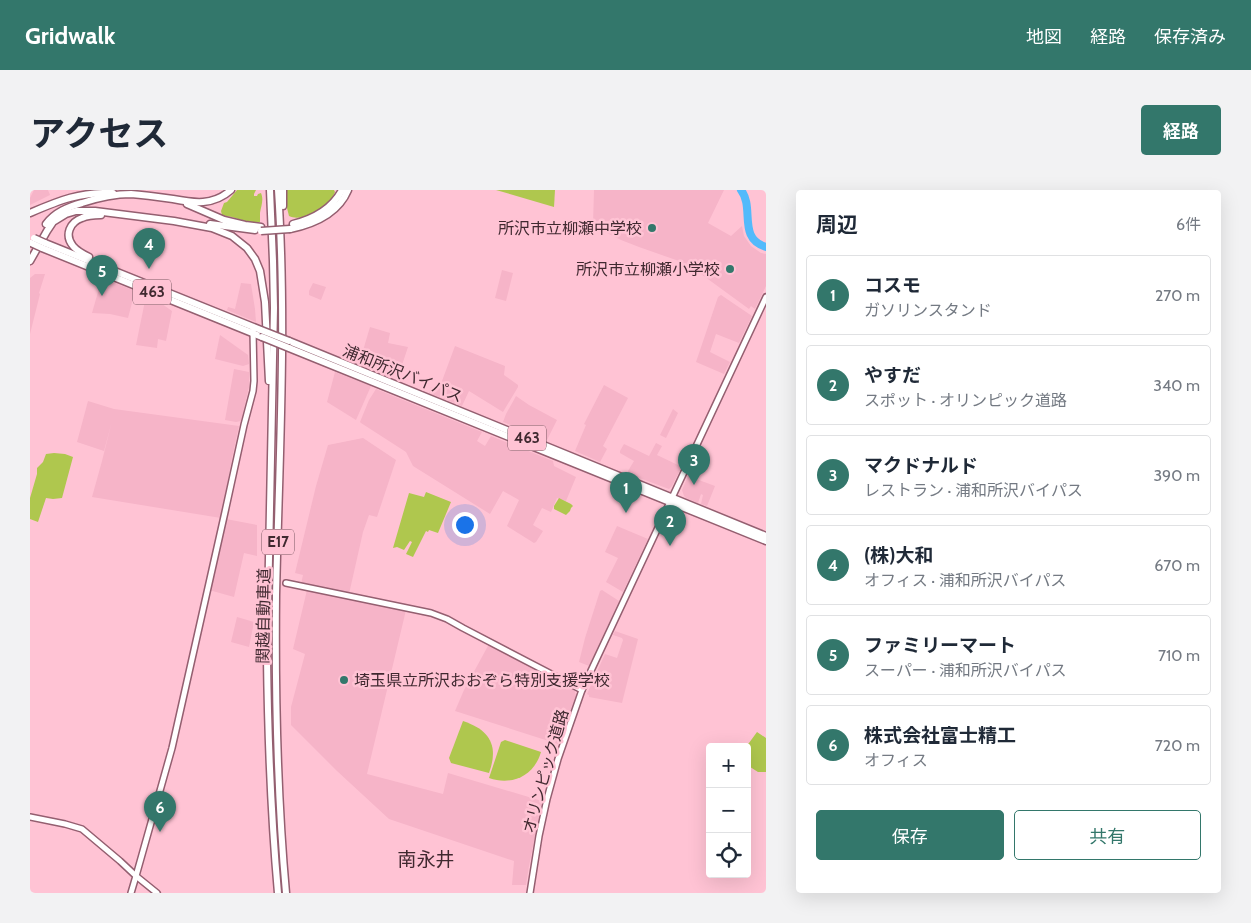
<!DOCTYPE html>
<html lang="ja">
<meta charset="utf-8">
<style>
body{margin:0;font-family:Cabin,"Noto Sans JP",sans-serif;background:#f2f2f3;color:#1f2937}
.controls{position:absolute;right:15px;bottom:15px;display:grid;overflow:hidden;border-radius:5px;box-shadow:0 5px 20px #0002}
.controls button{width:45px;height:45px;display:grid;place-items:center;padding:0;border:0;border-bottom:1px solid #e0e1e3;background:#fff;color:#1f2937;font:25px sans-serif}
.you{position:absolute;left:434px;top:334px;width:18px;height:18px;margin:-12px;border:4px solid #fff;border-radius:50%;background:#1a73e8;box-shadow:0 0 0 8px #1a73e833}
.badge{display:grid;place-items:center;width:32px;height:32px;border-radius:50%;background:#33776b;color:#fff;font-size:16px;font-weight:700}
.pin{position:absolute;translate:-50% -41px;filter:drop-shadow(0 1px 2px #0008)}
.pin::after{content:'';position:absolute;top:26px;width:18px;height:15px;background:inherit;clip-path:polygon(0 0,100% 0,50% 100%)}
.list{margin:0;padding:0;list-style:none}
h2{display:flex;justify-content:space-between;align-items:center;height:65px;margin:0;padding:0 20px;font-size:21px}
h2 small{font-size:16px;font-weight:400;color:#747a83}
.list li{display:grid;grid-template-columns:32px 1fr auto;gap:15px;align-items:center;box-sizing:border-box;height:80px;margin:0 10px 10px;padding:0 10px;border:1px solid #e0e1e3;border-radius:5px}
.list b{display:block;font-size:19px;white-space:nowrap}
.list p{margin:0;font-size:16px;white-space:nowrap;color:#747a83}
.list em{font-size:16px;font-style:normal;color:#747a83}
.actions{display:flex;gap:10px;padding:15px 20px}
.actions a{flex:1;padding:11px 0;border:1px solid #33776b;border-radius:5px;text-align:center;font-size:18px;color:#33776b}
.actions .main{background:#33776b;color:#fff}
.icon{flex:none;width:28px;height:28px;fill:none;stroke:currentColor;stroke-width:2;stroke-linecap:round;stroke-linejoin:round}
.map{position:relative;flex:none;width:736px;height:703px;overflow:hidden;border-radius:5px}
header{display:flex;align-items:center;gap:30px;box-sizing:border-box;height:70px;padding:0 25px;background:#33776b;color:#fff}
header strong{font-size:24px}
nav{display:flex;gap:28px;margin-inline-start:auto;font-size:18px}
.intro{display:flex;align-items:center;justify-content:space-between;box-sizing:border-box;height:120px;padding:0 30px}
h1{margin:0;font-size:35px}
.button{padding:12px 22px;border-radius:5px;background:#33776b;color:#fff;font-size:18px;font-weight:700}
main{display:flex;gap:30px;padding:0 30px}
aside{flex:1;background:#fff;border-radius:5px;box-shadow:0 5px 20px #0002}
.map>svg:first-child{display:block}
.built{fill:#f6b4c8}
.green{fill:#afc74e}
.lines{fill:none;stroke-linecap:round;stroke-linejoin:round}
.river{stroke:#53bafb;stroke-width:8}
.secondary-casing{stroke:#945f70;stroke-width:8}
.highway-casing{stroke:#945f70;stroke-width:9}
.secondary{stroke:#fff;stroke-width:5}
.highway{stroke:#fff;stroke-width:6}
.highway-bridge-casing{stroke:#945f70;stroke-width:9;stroke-linecap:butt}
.highway-bridge{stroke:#fff;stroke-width:6}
.poi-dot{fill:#33776b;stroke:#ffc3d4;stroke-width:2}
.labels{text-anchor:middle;stroke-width:5;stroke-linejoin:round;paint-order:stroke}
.shield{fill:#ffc3d4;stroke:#795761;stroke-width:1}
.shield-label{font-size:15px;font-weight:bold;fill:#402930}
.poi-label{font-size:16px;fill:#402930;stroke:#ffc3d4;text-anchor:end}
.street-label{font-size:16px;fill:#402930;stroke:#ffc3d4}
.quarter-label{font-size:19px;fill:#402930;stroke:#ffc3d4}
</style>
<header>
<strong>Gridwalk</strong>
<nav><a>地図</a><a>経路</a><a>保存済み</a></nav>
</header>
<div class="intro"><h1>アクセス</h1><a class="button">経路</a></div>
<main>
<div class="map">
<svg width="736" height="703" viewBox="0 0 736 703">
<rect width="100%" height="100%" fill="#ffc3d4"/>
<g class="built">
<path d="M4 0H18L20 5 0 15V8Z"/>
<path d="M564 0H694L678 33 701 46 712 36 714 46 721 56 731 63 736 64V96L725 119 721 116 719 119 660 76 646 70 609 57 591 50 575 42 563 34Z"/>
<path d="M472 80 483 83 476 111 465 108Z"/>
<path d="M5 84H15L9 103 10 104 0 144V88Z"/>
<path d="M70 87 105 101 98 128 80 124 62 123 68 102Z"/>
<path d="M211 93 221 94 225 119 226 132 197 120 198 117 205 119Z"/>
<path d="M283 93 296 97 291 110 279 105V101Z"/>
<path d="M691 105 722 126 709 153 686 144 680 162 700 172 694 184 666 172 688 107Z"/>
<path d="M116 106 125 109 142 121 136 151 128 149 127 158 106 155Z"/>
<path d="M340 137 360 143 358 153 378 157 370 181 349 175 347 181 329 174Z"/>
<path d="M190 145 218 165 219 174 213 176 185 169Z"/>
<path d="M425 156 475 176 474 185 488 195V197L473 222 439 201 432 216 399 203 401 197 409 199Z"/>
<path d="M204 179 219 182V197L214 218 211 231 206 232 195 230Z"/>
<path d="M305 182 341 196 326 230 297 212Z"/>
<path d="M574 195 598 208 573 256 577 259 570 272 545 261 556 235 554 234Z"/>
<path d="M346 199 452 242 447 251 455 256 461 246 523 271 524 276 546 287 536 311 527 308 521 322 512 318 503 335 513 341 506 352 504 353 477 336 489 310 473 301 460 324 383 276 376 262 331 233 330 232 339 210Z"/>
<path d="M486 206 499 215 527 230 517 250 473 232 476 224Z"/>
<path d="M58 211 84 219 209 236 202 268 191 328 62 307 72 271 82 231 74 261 47 252Z"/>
<path d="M643 219 648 223 636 248 630 245Z"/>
<path d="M333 248 366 270 347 327 339 325 333 342 319 404 271 394 273 385 265 383 286 296 298 255Z"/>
<path d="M626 253 632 256 627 265 650 276 651 278 642 296 639 299 599 284 598 281 604 271 590 263V261L594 254 619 266Z"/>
<path d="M658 286 685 296 677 316 671 314 673 305 671 304 668 313 656 308 654 306 652 300Z"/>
<path d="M196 329 227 335V366L214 363 204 407 179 400Z"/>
<path d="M587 336 618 349 593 402 576 392 588 368 575 362Z"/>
<path d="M277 400 376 420 337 584 413 604 418 583 512 611 499 676 496 695H482L484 671 359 629 307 581 261 535V517L275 464 263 459Z"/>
<path d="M572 400 589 411 559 476 549 472 555 448 570 401Z"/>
<path d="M207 427 224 432 219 457 201 452Z"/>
<path d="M585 441 608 449 592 513 559 507V505L557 504 575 464 587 468 593 450 592 448 583 445Z"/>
<path d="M459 454 544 499 546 505 528 554 425 521 434 500Z"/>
</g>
<g class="green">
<path d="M207 0H226L224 4V6H227L228 4 231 3C234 10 231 16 230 23 230 26 230 29 230 32L227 33C219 32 212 30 205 28 201 26 197 27 192 25L191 21 194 13 197 12Z"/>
<path d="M257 0H304L305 2C300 17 273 33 259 26L257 18Z"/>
<path d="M466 0H525L524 17Z"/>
<path d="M24 263 35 264 43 267 32 308 23 309 16 308 8 332 0 329V308L7 284V278L13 272 16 264Z"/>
<path d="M396 302 421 312 408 343 399 340 398 342 396 341 383 367 376 364 382 352 380 351 374 360 367 357 363 358 379 303 394 307Z"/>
<path d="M529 308 541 314 543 316 541 318 540 321 536 325 524 319V316Z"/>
<path d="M433 531C460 540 469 556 459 583L421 573 419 568Z"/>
<path d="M727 542 736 548V582H728L717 575V557H714L719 553Z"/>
<path d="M475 550 511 562C504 586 482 596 459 588L471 552Z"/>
</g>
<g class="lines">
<path class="river" d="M711 0C725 18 707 48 736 57"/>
<defs>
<g id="secondary">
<path d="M256 393 401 423 417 429 433 438 552 500"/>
<path d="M0 627 35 634 52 639 90 671 106 686 101 703"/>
<path d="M127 703 106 686 142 558 195 322 214 235 223 201 224 191 223 141"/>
<path d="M500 703 509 646 517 609 528 569 552 500 736 107"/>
</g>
<g id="highway">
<path d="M240 0 243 71 244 118 237 468C238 547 241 625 248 703"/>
<path d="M248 0C257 135 249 270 246 405 245 504 247 604 256 703"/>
<path d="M157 14 194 30 215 35 231 37"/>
<path d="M253 16V0"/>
<path d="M0 23C30 10 50 2 83 3"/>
<path d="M16 34C25 22 38 17 52 13 67 8 84 4 101 4 115 5 129 7 143 9 164 13 183 16 201 0"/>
<path d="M180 34 225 40"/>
<path d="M263 34C283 29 302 19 312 0"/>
<path d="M260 39C284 34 308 24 318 0"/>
<path d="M15 53 231 140"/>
<path d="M12 58 232 147"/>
<path d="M59 67C53 64 47 61 43 56 34 45 40 32 52 28 58 25 65 25 71 25"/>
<path d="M0 71 17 41 23 32 36 24 46 21H65L144 31 182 38 202 46 217 58 225 69 230 81 235 112 239 191"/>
<path d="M259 151 736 346"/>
<path d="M259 158 736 351"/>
</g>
</defs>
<use href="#secondary" class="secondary-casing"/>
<use href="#highway" class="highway-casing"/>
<use href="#secondary" class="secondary"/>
<use href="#highway" class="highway"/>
<defs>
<g id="highway-bridge">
<path d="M231 41 260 39"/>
<path d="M4 48 15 53"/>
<path d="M1 53 12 58"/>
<path d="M231 140 259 151"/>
<path d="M232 147 259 158"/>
</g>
</defs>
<use href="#highway-bridge" class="highway-bridge-casing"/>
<use href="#highway-bridge" class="highway-bridge"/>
</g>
<g class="poi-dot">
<circle cx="622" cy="38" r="5"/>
<circle cx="700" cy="79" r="5"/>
<circle cx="314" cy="490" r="5"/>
</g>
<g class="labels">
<g class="shield">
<rect x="103" y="89.5" width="38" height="25" rx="4"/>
<rect x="478" y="235.5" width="38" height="25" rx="4"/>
<rect x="232" y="339.5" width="32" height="25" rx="4"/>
</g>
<g class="shield-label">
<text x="122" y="107">463</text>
<text x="497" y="253">463</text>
<text x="248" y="357">E17</text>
</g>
<g class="poi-label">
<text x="612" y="44">所沢市立柳瀬中学校</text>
<text x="690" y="85">所沢市立柳瀬小学校</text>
<text x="324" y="496" text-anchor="start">埼玉県立所沢おおぞら特別支援学校</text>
</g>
<g class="street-label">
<text transform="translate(373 183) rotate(22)" y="6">浦和所沢バイパス</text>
<text transform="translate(233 426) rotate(-89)" y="6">関越自動車道</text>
<text transform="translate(515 581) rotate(-74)" y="6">オリンピック道路</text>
</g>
<g class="quarter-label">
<text x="396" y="676">南永井</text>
</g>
</g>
</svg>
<div class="controls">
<button>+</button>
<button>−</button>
<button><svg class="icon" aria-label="locate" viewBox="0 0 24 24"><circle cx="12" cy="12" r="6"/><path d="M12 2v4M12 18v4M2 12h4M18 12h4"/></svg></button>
</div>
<div class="you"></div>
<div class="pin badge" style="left:596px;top:323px">1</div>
<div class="pin badge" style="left:640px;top:356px">2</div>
<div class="pin badge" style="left:664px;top:295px">3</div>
<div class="pin badge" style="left:119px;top:79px">4</div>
<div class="pin badge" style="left:72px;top:106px">5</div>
<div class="pin badge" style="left:130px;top:642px">6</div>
</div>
<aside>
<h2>周辺<small>6件</small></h2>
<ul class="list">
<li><span class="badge">1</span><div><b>コスモ</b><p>ガソリンスタンド</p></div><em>270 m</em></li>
<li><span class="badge">2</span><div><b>やすだ</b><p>スポット · オリンピック道路</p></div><em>340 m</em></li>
<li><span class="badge">3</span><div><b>マクドナルド</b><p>レストラン · 浦和所沢バイパス</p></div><em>390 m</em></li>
<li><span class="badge">4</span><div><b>(株)大和</b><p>オフィス · 浦和所沢バイパス</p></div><em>670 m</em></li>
<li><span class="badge">5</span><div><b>ファミリーマート</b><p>スーパー · 浦和所沢バイパス</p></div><em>710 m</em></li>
<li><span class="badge">6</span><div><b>株式会社富士精工</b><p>オフィス</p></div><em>720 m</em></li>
</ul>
<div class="actions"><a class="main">保存</a><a>共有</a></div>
</aside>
</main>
